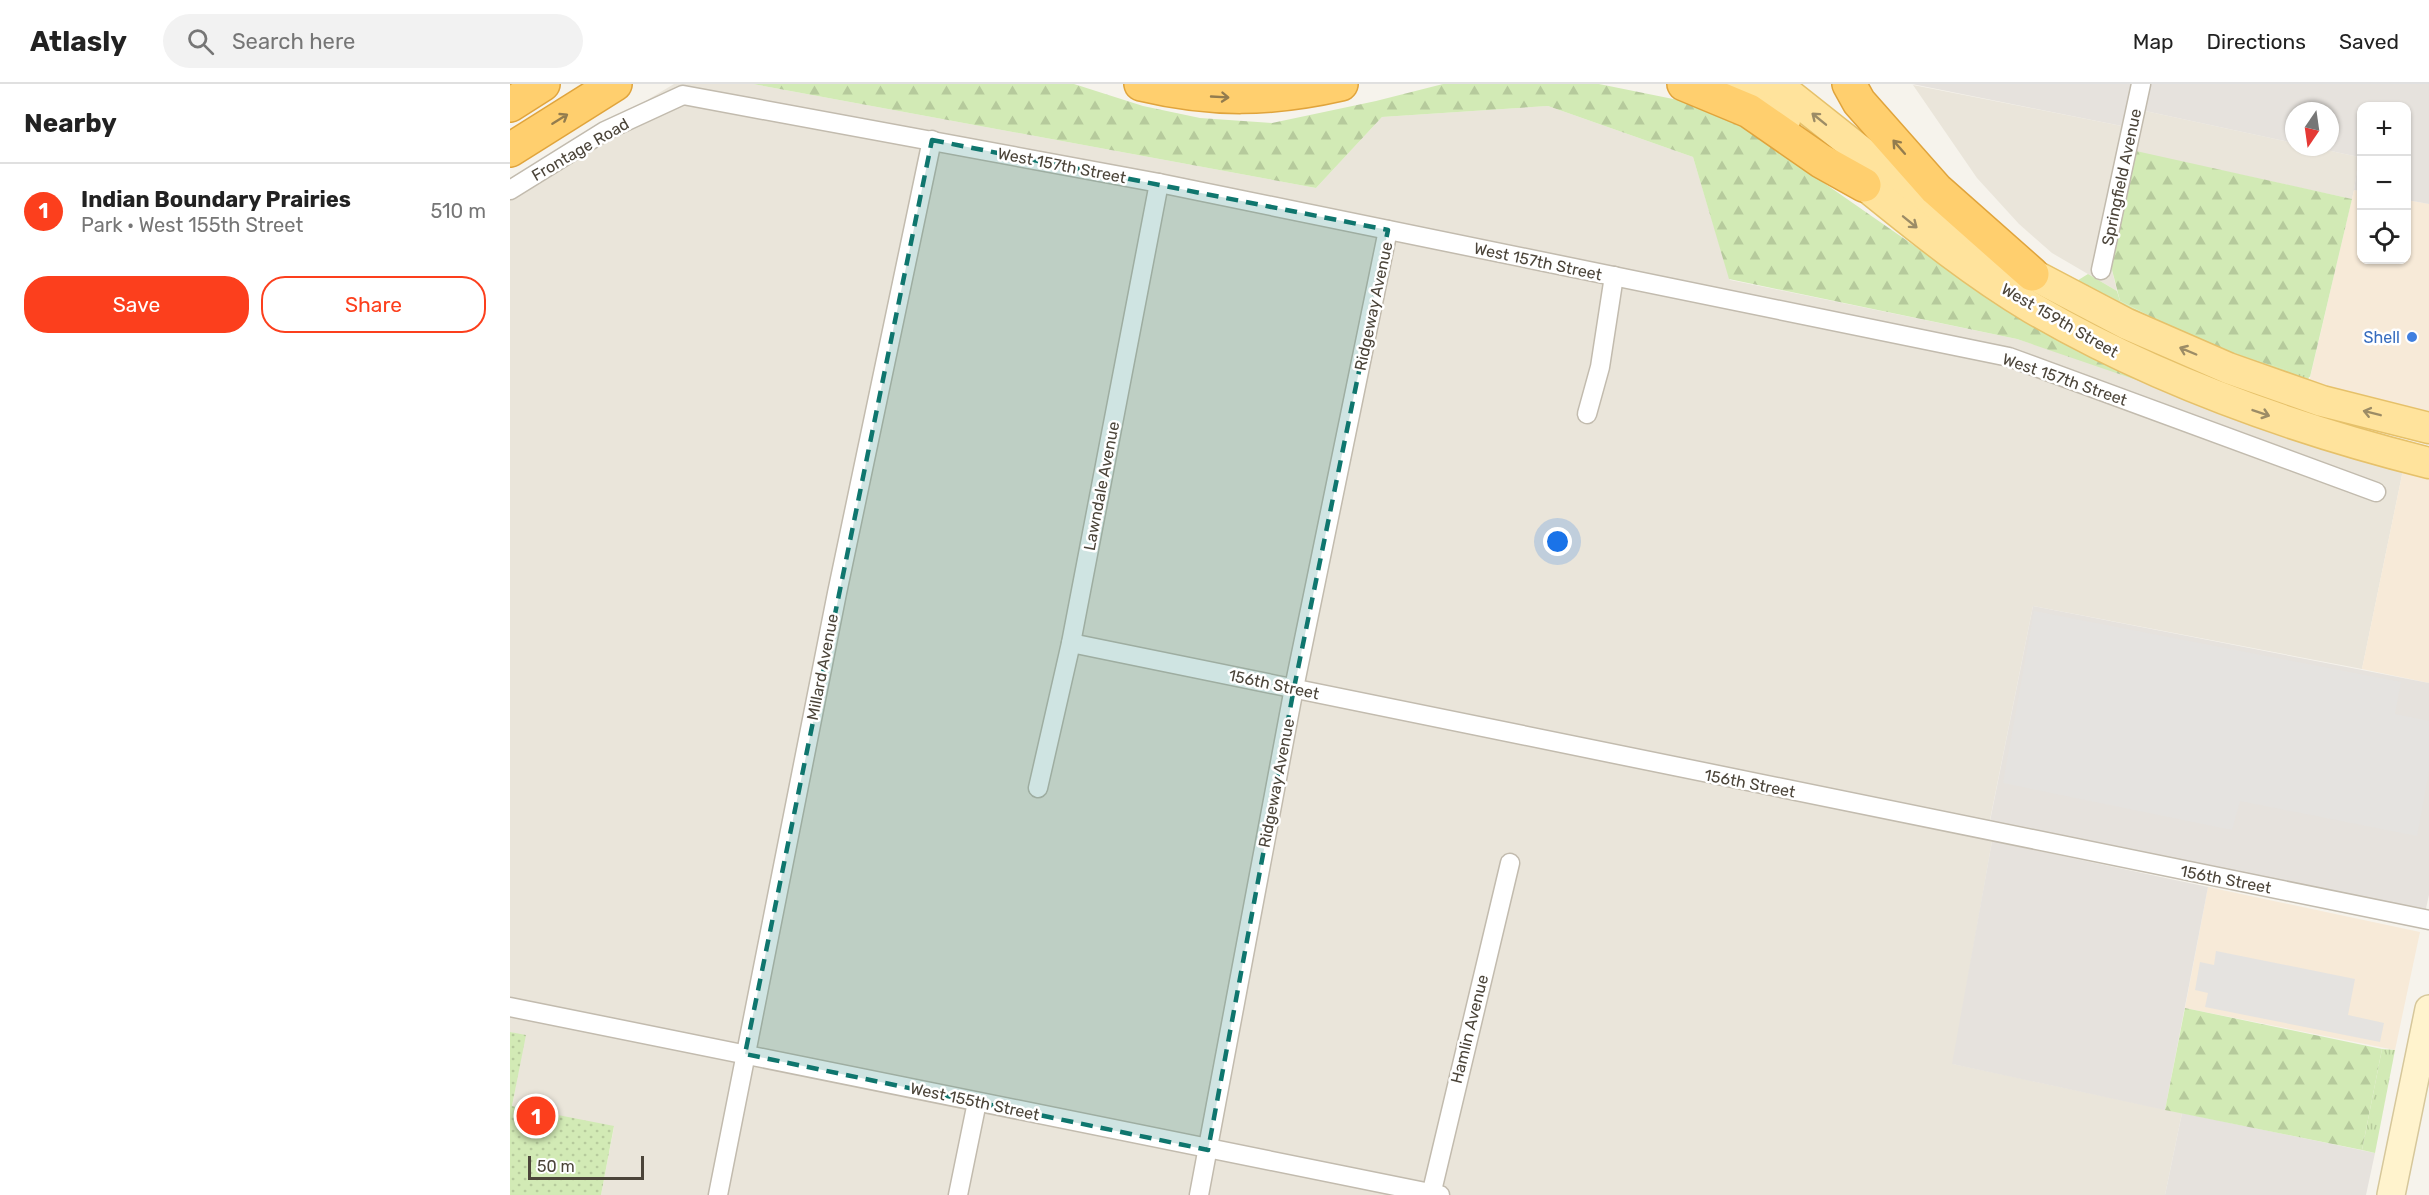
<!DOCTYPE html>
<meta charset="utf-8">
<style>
body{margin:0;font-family:Rubik,sans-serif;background:#f2f2f2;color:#222}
.controls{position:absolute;right:18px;top:18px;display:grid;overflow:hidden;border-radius:12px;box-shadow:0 2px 4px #0004}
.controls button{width:54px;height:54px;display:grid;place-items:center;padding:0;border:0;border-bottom:2px solid #e0e0e0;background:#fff;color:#222;font:30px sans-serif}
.compass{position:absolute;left:1775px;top:18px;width:54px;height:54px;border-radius:50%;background:#fff;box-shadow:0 2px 4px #0004;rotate:193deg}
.scale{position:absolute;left:18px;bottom:15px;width:116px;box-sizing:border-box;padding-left:6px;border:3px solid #4b4439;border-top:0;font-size:16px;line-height:21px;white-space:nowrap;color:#4b4439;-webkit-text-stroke:4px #fff;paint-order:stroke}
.you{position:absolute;left:1048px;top:458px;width:21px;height:21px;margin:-15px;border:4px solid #fff;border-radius:50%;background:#1a73e8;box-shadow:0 0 0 9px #1a73e833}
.badge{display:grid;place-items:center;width:39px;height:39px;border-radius:50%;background:#fc3f1d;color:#fff;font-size:20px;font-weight:700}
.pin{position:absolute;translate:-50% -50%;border:3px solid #fff;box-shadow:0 2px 6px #0006}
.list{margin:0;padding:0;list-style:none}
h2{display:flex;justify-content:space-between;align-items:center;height:78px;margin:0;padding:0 24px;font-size:26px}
h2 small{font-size:20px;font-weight:400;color:#767676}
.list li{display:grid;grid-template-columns:39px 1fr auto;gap:18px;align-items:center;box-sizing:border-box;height:96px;padding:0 24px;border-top:2px solid #e0e0e0}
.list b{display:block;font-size:22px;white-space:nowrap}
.list p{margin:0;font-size:20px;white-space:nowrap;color:#767676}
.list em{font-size:20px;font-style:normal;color:#767676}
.actions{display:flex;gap:12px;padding:18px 24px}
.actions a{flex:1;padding:14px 0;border:2px solid #fc3f1d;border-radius:24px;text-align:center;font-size:21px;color:#fc3f1d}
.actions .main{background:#fc3f1d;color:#fff}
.icon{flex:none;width:33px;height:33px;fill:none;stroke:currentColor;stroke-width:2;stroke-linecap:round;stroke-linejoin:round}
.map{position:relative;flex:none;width:1919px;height:1111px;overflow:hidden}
header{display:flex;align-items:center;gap:36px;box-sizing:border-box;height:84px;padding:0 30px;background:#fff;border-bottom:2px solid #e0e0e0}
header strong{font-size:28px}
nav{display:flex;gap:33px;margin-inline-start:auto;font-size:21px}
.search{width:420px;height:54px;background:#f2f2f2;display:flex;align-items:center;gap:15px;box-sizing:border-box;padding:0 21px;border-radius:33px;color:#767676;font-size:22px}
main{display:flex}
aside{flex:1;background:#fff}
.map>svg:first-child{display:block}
.residential{fill:#eae5da}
.commercial{fill:#f7ead8}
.industrial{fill:#e6e2dd}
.grass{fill:url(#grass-tufts)}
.forest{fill:url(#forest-firs)}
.park{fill:url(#park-dots)}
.parking{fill:#e5e3e0}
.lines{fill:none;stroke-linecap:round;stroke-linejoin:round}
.minor-casing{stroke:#c2bbae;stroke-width:21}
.secondary-casing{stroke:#d6c79b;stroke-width:30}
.primary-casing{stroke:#e6c16a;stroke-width:33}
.motorway-casing{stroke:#e0a43c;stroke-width:36}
.minor{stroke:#fff;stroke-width:18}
.secondary{stroke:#fff3cd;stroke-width:27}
.primary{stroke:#ffe39c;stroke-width:30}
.motorway{stroke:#ffcf6e;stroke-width:33}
.oneway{stroke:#937c4e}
.oneway2{stroke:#9c8c66}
.marked{fill:#0f766e;fill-opacity:0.2;stroke:#0f766e;stroke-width:4.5;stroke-dasharray:12 8;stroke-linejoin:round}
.shop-dot{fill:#3f7fe0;stroke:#fff;stroke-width:2}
.labels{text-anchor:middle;stroke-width:5;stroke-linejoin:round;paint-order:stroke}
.street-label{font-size:16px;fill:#4b4439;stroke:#fff}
.shop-label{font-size:16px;fill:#366cbe;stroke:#fff;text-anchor:end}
</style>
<header>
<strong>Atlasly</strong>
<div class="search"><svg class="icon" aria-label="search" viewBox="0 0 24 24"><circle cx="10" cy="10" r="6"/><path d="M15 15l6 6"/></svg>Search here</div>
<nav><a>Map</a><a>Directions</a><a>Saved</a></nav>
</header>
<main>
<aside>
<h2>Nearby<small></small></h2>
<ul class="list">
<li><span class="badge">1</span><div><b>Indian Boundary Prairies</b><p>Park · West 155th Street</p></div><em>510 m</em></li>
</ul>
<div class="actions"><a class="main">Save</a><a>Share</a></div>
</aside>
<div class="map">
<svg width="1919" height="1111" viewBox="0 0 1919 1111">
<defs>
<pattern id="grass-tufts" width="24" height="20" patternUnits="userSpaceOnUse" patternTransform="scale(1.5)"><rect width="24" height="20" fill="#d2eab5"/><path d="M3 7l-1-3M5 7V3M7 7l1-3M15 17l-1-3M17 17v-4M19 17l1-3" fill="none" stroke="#b6ca9c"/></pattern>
<pattern id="forest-firs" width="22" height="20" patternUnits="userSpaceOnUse" patternTransform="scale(1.5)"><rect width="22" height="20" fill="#d2eab5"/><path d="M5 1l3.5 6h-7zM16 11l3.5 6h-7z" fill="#b6ca9c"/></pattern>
<pattern id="park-dots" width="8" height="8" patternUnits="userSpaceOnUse" patternTransform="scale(1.5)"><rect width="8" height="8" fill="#d2eab5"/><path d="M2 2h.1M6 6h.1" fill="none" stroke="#b6ca9c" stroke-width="1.8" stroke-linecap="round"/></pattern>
</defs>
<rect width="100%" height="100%" fill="#f6f3ec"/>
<g class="residential">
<path d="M164 0H243L806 104 872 33 1038 22 1183 73 1220 196 1507 255 1894 381 1852 585 1523 522 1480 736 1482 757 1443 980 1672 1029 1655 1111H91L104 1043 2 1022 15 952 0 948V98Z"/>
<path d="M1403 1 1622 44 1626 25 1784 59V63H1802L1849 73 1844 106 1842 115 1626 68 1600 178 1607 207 1542 169 1509 140 1467 94Z"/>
</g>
<g class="commercial">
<path d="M1844 106 1851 107 1852 176H1896L1897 116 1919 120V338L1797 307Z"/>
<path d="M1894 381 1919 387V599L1852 585Z"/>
<path d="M1698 803 1910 848 1885 966 1675 924Z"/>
</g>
<g class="industrial">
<path d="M1402 0H1919V120L1897 116 1896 22H1852L1851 107 1844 106 1849 73 1802 63H1820V27H1784V59L1626 25 1622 44Z"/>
<path d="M1523 522 1919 599V811L1915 829 1480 737Z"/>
<path d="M1482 757 1698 803 1655 1026 1442 980Z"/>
<path d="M1672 1029 1865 1069 1856 1111H1655Z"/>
</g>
<g class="grass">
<path d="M1578 190 1607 207 1610 217 1699 262 1799 292 1797 307 1557 203Z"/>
<path d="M1872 965 1885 966 1865 1069 1852 1066Z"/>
</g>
<g class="forest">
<path d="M243 0H564L633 22 690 34 762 39 866 17 933 0H1089L1178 18 1225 37 1455 197 1653 305 1507 255 1219 195 1183 73 1038 22 872 33 806 104Z"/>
<path d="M1626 67 1842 115 1800 293 1699 262 1610 217 1600 178Z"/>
<path d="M1675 924 1872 965 1852 1066 1655 1026Z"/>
</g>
<path class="park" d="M0 948 16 951 2 1022 104 1042 91 1111H0Z"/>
<g class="parking">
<path d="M1524 527 1891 598 1885 630 1919 637V687L1907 752 1730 717 1722 746 1493 699Z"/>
<path d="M1706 867 1845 895 1838 931 1874 939 1870 958 1695 923 1698 909 1685 906 1690 878 1704 881Z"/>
</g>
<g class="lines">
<defs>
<g id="minor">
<path d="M0 106 95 47 173 11 649 99 1499 273 1866 408"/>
<path d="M1591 186 1631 0"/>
<path d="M1077 330 1090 283 1104 192"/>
<path d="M561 559 1919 836"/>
<path d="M528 704 561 559 649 99"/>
<path d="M0 923 930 1111"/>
<path d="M208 1111 327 509 422 56"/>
<path d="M448 1111 467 1018"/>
<path d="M689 1111 784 604 878 146"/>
<path d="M921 1111 1000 779"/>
</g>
<path id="secondary" d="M1881 1111 1919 925"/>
<g id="primary">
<path d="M1230 0 1275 36"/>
<path d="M1266 0 1454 149 1522 190 1617 240 1718 284 1812 317 1919 344"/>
<path d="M1336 86C1396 134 1455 184 1522 224 1645 296 1780 344 1919 379"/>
</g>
<g id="motorway">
<path d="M631 0C702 17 761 16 831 0"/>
<path d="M1174 0 1239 27 1311 77 1354 101"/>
<path d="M1339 0 1349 18 1426 105 1522 190"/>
<path d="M0 21 33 0"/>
<path d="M0 66 105 0"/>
</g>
</defs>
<use href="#minor" class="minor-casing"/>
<use href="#secondary" class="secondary-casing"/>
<use href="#primary" class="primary-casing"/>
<use href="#motorway" class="motorway-casing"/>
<use href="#minor" class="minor"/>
<use href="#secondary" class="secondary"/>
<use href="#primary" class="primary"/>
<use href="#motorway" class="motorway"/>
</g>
<defs><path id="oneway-shaft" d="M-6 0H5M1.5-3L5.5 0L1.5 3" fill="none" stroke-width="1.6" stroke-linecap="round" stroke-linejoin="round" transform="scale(1.5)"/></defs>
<g class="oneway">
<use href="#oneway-shaft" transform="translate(710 13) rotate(3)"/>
<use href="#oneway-shaft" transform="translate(50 35) rotate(-32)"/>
<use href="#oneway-shaft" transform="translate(1389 63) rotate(-131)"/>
</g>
<g class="oneway2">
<use href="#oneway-shaft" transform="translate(1309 35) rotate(-141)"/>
<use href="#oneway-shaft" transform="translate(1400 138) rotate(39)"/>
<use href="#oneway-shaft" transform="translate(1678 267) rotate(-157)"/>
<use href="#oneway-shaft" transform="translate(1751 329) rotate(19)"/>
<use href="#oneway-shaft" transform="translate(1862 329) rotate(-166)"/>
</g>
<path class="marked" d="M422 56 878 146 784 604 698 1066 235 970Z"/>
<circle class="shop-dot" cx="1902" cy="253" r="6"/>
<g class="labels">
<g class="street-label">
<text transform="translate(70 65) rotate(-30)" y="6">Frontage Road</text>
<text transform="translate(552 81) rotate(11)" y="6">West 157th Street</text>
<text transform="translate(1611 93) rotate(-78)" y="6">Springfield Avenue</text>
<text transform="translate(1028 177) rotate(12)" y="6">West 157th Street</text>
<text transform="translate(863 222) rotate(-78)" y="6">Ridgeway Avenue</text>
<text transform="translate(1550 236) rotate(30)" y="6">West 159th Street</text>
<text transform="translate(1555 295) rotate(19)" y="6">West 157th Street</text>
<text transform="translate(591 402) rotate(-79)" y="6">Lawndale Avenue</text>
<text transform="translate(312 583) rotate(-79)" y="6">Millard Avenue</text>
<text transform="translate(764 600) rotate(12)" y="6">156th Street</text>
<text transform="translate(766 699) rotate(-79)" y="6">Ridgeway Avenue</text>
<text transform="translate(1240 699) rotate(11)" y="6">156th Street</text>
<text transform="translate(1716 795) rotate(11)" y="6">156th Street</text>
<text transform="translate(959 945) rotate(-76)" y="6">Hamlin Avenue</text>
<text transform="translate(465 1017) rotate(12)" y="6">West 155th Street</text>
</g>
<g class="shop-label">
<text x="1890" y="259">Shell</text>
</g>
</g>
</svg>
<div class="controls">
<button>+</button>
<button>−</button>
<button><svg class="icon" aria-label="locate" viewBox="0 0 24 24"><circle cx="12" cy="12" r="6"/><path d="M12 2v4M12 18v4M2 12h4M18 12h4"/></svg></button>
</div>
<svg class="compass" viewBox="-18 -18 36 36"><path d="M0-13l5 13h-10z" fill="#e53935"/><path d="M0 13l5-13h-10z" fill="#767676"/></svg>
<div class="scale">50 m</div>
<div class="you"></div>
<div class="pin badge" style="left:26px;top:1032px">1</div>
</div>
</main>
